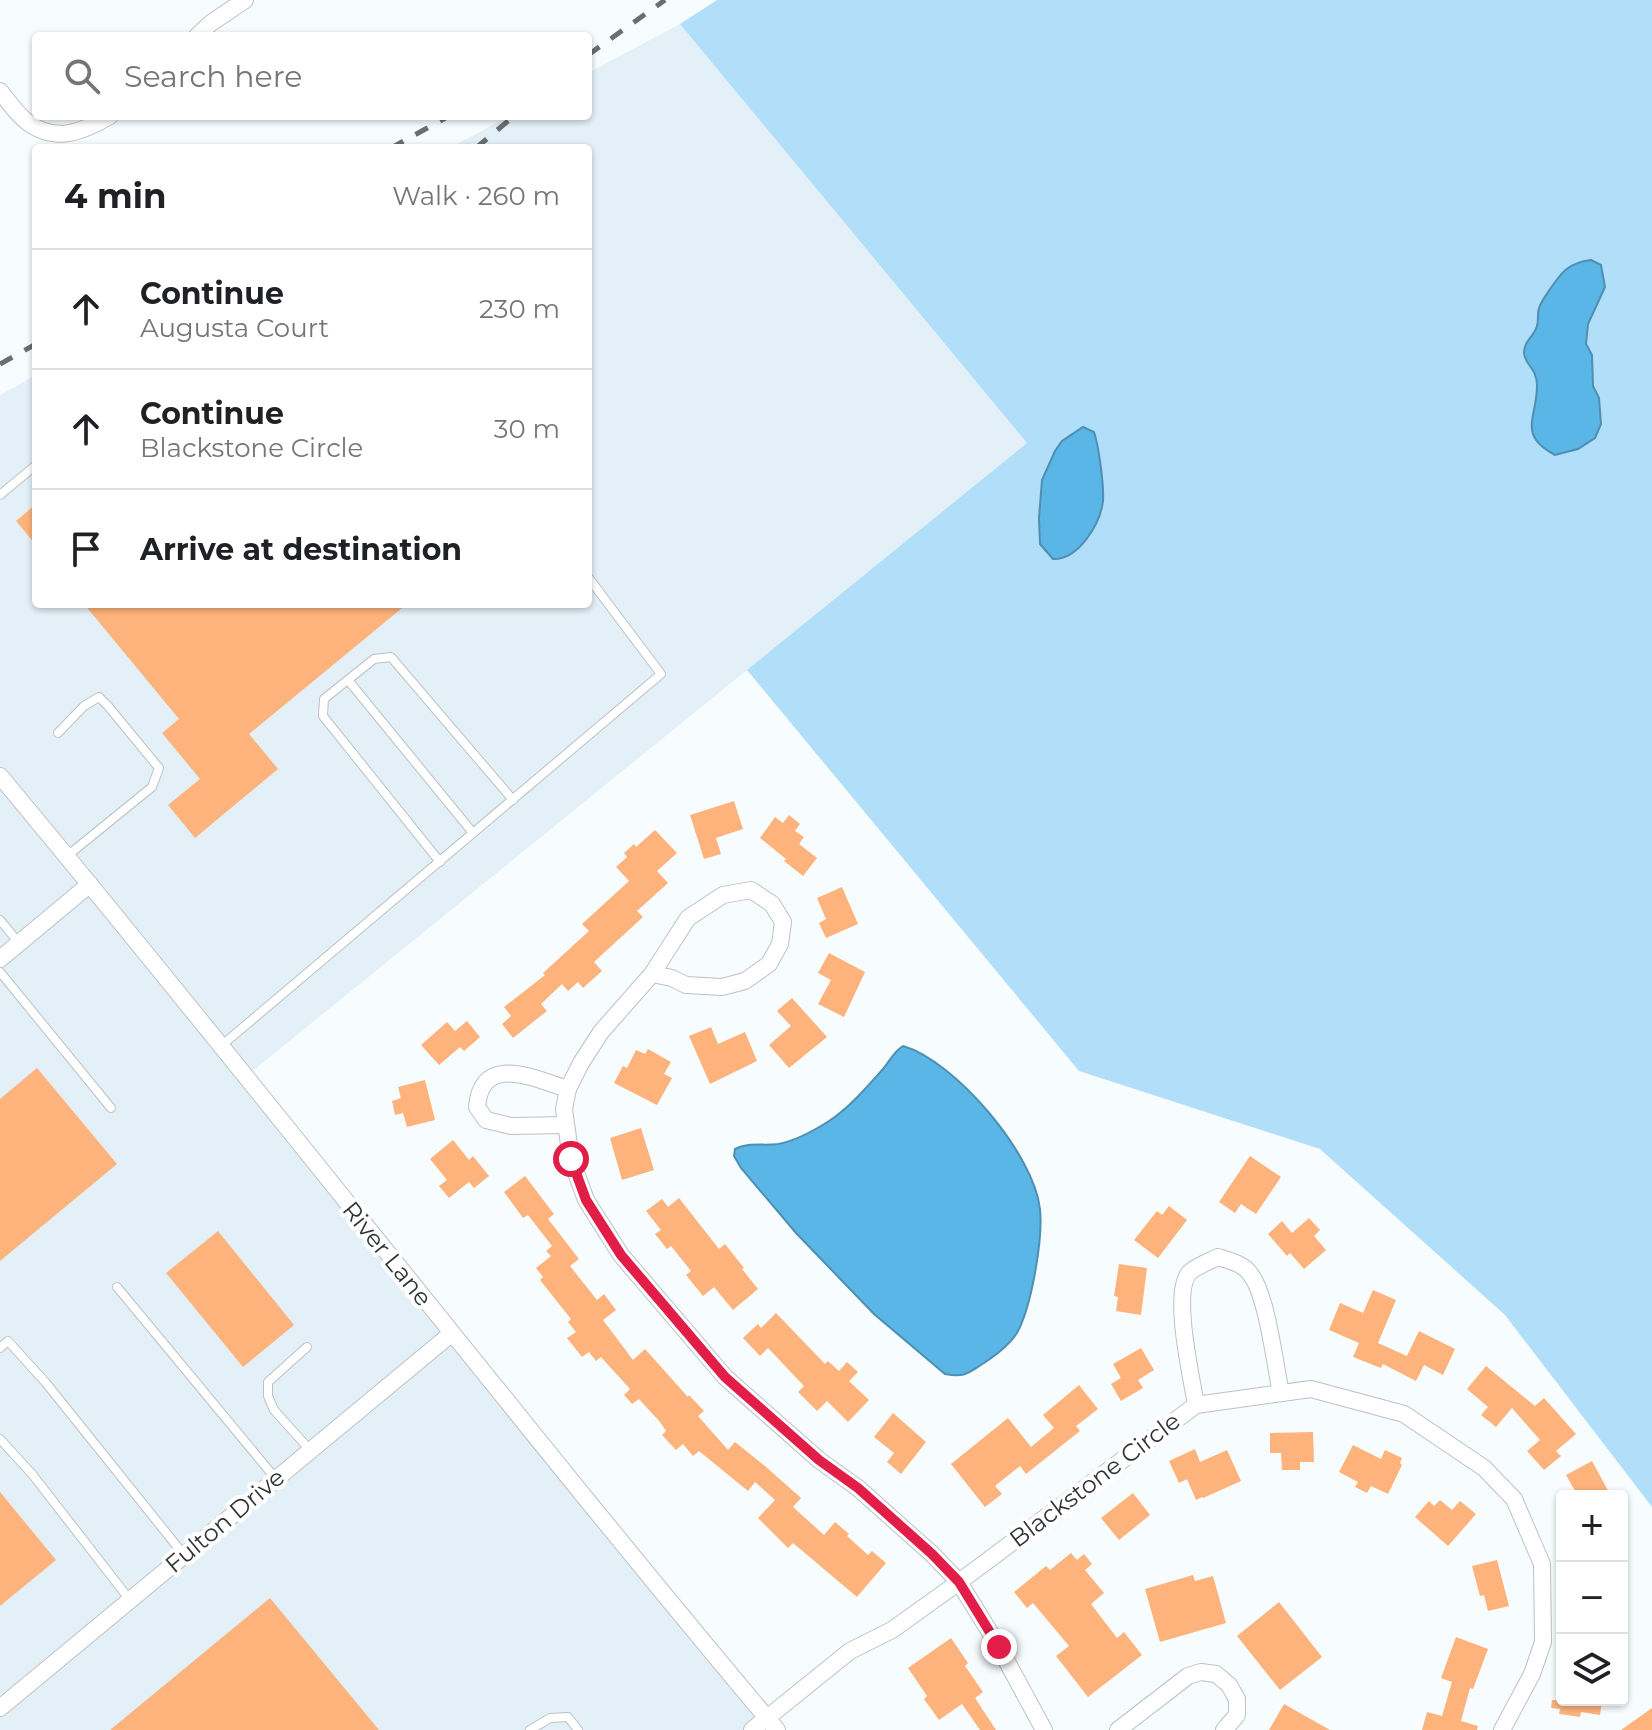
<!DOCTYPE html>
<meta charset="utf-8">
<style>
body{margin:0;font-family:Montserrat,sans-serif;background:#f2f2f2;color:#202124}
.controls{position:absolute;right:24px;bottom:24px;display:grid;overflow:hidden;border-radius:8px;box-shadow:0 2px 6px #0004}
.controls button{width:72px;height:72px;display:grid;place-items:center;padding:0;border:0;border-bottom:2px solid #e0e0e0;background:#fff;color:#202124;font:40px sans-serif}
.stop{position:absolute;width:24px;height:24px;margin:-18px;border:6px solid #e11d48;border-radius:50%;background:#fff}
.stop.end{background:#e11d48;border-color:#fff;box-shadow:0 2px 8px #0008}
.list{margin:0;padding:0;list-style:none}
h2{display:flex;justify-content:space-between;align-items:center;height:104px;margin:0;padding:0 32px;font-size:34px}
h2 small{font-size:26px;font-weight:400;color:#757577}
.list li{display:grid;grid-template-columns:52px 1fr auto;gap:24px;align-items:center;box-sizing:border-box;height:120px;padding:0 32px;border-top:2px solid #e0e0e0}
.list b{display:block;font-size:30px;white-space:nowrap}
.list p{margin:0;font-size:26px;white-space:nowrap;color:#757577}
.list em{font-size:26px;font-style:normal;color:#757577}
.icon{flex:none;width:44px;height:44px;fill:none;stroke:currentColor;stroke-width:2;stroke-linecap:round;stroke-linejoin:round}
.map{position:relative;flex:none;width:1652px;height:1730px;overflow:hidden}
.search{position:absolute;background:#fff;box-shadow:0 2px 6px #0004;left:32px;top:32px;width:560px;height:88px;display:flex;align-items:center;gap:20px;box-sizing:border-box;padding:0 28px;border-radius:8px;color:#757577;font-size:30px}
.panel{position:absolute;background:#fff;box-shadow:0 2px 6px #0004;left:32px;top:144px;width:560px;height:464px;border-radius:8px}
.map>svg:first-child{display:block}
.built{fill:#e3f0f8}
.green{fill:#b1def9}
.water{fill:#5bb6e8;stroke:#4e8fb2;stroke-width:2}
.building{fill:#fdb37b}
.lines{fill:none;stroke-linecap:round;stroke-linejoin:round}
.service-casing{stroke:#bcc1c5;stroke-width:10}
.minor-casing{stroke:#bcc1c5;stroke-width:18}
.service{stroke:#fff;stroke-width:8}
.minor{stroke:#fff;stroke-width:16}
.rail{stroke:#6b6e70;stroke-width:5;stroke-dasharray:14 14;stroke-linecap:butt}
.route{stroke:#e11d48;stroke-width:10}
.labels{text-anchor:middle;stroke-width:8;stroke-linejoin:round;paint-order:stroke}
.street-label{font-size:24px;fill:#303334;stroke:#fff}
</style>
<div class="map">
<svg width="1652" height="1730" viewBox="0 0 1652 1730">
<rect width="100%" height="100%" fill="#f7fcff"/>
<path class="built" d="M680 24 1027 443 245 1077 777 1730H0V395L36 375V604H588V148H450L509 116H588V73Z"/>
<path class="green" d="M717 0H1652V1507L1505 1315 1320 1149 1079 1071 747 670 1027 443 680 24Z"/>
<g class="water">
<path d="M1591 260 1601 265 1605 287 1588 324 1586 344 1592 355 1593 386 1599 398 1601 424 1595 438 1578 449 1555 455C1517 435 1537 418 1537 386 1537 367 1525 366 1524 353 1524 340 1534 337 1537 326 1539 319 1537 313 1539 308 1541 302 1545 297 1548 292 1561 273 1567 263 1591 260Z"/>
<path d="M1083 427 1094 432C1099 447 1104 486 1103 501 1100 525 1078 560 1053 559L1040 544 1039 518 1042 480 1055 451 1062 441Z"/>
<path d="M903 1046C955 1061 1034 1154 1040 1209 1043 1239 1032 1302 1019 1329 1013 1342 996 1355 984 1363 968 1373 965 1378 945 1374L874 1314 796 1233 741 1168 734 1156 735 1149C748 1142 764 1146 778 1144 795 1141 815 1130 829 1121 849 1108 867 1087 883 1069 890 1061 893 1052 903 1046Z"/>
</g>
<g class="building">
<path d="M36 504V545L16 521Z"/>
<path d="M84 604H407L249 734 278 769 195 838 168 805 200 779 162 733 179 719Z"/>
<path d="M734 801 743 829 716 838 721 854 704 859 690 815Z"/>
<path d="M789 815 800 824 795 831 804 837 799 844 817 858 803 876 784 861 786 859 760 838 775 817 783 823Z"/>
<path d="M655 830 677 853 657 871 668 883 637 911 643 917 594 962 602 971 583 988 578 982 568 991 562 984 541 1004 547 1011 513 1038 502 1024 511 1016 504 1007 545 975 543 973 589 931 582 924 629 881 616 867 627 857 624 853 634 844 636 847Z"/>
<path d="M842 887 858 924 826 938 819 923 826 919 817 898Z"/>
<path d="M829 953 865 972 844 1017 818 1004 831 980 818 973Z"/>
<path d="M792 998 827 1037 789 1068 769 1045 791 1026 777 1011Z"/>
<path d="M467 1021 480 1037 464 1051 460 1047 439 1065 421 1045 447 1022 455 1031Z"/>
<path d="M711 1027 718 1044 745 1032 757 1061 710 1084 689 1036Z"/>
<path d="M648 1049 671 1062 664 1074 672 1078 657 1105 614 1083 623 1066 627 1068 636 1050 645 1054Z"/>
<path d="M37 1068 117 1164 0 1261V1099Z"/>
<path d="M425 1080 435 1120 407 1127 403 1113 395 1115 392 1101 401 1098 398 1087Z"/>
<path d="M641 1128 654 1170 622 1180 610 1138Z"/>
<path d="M453 1140 469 1160 473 1156 489 1176 474 1188 469 1182 449 1198 439 1186 447 1180 430 1159Z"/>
<path d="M1250 1156 1281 1177 1256 1214 1241 1204 1235 1213 1219 1202Z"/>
<path d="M525 1176 554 1214 548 1219 579 1259 570 1266 597 1300 604 1294 616 1310 603 1320 633 1360 645 1349 688 1397 689 1395 704 1411 698 1416 728 1450 735 1442 765 1466 801 1498 793 1507 824 1535 835 1522 849 1534 847 1536 868 1555 872 1551 886 1563 857 1597 793 1543 788 1548 758 1518 775 1500 755 1482 748 1491 699 1451 693 1456 683 1444 676 1450 662 1435 666 1431 660 1422 639 1399 632 1404 624 1395 630 1389 601 1357 596 1361 589 1352 582 1357 567 1338 576 1332 568 1322 571 1319 540 1280 543 1277 536 1268 551 1256 546 1251 552 1246 528 1215 523 1218 504 1192Z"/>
<path d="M679 1198 719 1249 725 1244 744 1268 742 1269 758 1289 733 1310 714 1287 703 1296 686 1275 691 1271 671 1246 667 1249 655 1234 661 1230 646 1211 662 1199 668 1207Z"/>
<path d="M1169 1206 1187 1220 1158 1258 1134 1240 1157 1211 1162 1215Z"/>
<path d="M1309 1218 1320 1230 1314 1236 1326 1250 1304 1269 1290 1253 1287 1256 1268 1234 1282 1221 1292 1233Z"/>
<path d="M218 1231 294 1325 243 1367 166 1273Z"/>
<path d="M1119 1264 1147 1268 1141 1315 1116 1311 1118 1297 1114 1296Z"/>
<path d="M1373 1290 1396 1300 1378 1343 1407 1356 1419 1331 1455 1349 1443 1375 1424 1365 1416 1381 1383 1364 1381 1368 1353 1357 1359 1343 1329 1330 1340 1303 1363 1313Z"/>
<path d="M776 1313 825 1364 828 1361 839 1371 847 1362 858 1372 849 1381 869 1400 848 1422 827 1401 817 1411 798 1392 804 1386 768 1348 760 1356 743 1338 758 1324 761 1328Z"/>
<path d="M1141 1348 1154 1370 1138 1380 1143 1388 1121 1401 1111 1384 1121 1378 1113 1364Z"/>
<path d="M1486 1366 1535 1406 1544 1398 1576 1434 1556 1451 1561 1456 1544 1470 1527 1451 1540 1440 1512 1408 1496 1427 1481 1415 1488 1407 1467 1389Z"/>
<path d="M1079 1385 1098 1409 1076 1426 1080 1431 1026 1474 1020 1466 995 1486 1002 1494 985 1507 951 1464 1008 1418 1031 1447 1054 1428 1043 1415Z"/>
<path d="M893 1413 926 1442 901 1474 887 1462 894 1453 874 1437Z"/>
<path d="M1313 1432 1314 1462H1300V1470H1282L1281 1453H1270V1433Z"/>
<path d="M1353 1445 1381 1459 1385 1450 1402 1458 1400 1463 1402 1465 1388 1494 1371 1486 1367 1493 1355 1487 1358 1482 1339 1472Z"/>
<path d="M1195 1449 1200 1462 1227 1450 1241 1481 1203 1498 1202 1497 1196 1500 1187 1479 1179 1483 1169 1461Z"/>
<path d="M1592 1461 1611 1496H1578L1566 1475Z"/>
<path d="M0 1492 56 1560 0 1606Z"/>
<path d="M1133 1493 1150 1515 1119 1540 1101 1518Z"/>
<path d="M1440 1500 1452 1510 1460 1501 1476 1514 1448 1546 1415 1517 1429 1501 1434 1506Z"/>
<path d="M1071 1553 1077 1560 1084 1554 1092 1564 1085 1570 1104 1593 1091 1604 1117 1638 1124 1632 1142 1655 1088 1697 1056 1656 1069 1646 1033 1603 1027 1608 1014 1592 1046 1566 1050 1570Z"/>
<path d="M1497 1560 1509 1606 1488 1611 1484 1595 1480 1596 1472 1566Z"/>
<path d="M1193 1575 1195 1581 1213 1576 1226 1623 1160 1642 1145 1589Z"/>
<path d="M270 1598 379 1730H110Z"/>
<path d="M1279 1602 1322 1657 1280 1690 1237 1636Z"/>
<path d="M1456 1637 1488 1649 1473 1689 1470 1688 1461 1721 1478 1726 1477 1730H1422L1427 1712 1442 1716 1452 1682 1441 1678Z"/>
<path d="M951 1638 968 1663 965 1666 983 1692 975 1698 996 1730H980L962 1704 939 1720 924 1699 927 1696 908 1668Z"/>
<path d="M1552 1700H1602L1600 1715 1581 1712 1580 1717 1559 1714 1560 1709 1551 1708Z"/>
<path d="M1284 1704 1330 1730H1269Z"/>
<path d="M1652 1708V1730H1621Z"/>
</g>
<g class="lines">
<defs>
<g id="service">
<path d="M0 495 36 465"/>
<path d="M348 680 473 833"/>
<path d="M58 733 84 706 99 697 108 706 159 768 152 787 67 856"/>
<path d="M440 862 323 716 324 699 374 659 391 657 513 800"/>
<path d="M0 920 19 943"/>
<path d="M0 972 111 1108"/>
<path d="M221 1046 661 674 588 577"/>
<path d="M117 1287 276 1479"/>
<path d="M307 1347 268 1382V1396L274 1410 310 1450"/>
<path d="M0 1348 8 1341 46 1383 184 1555"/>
<path d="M0 1439 32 1474 130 1600"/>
<path d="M530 1730 550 1718 568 1717 578 1730"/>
</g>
<g id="minor">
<path d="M197 36 211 23 245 0"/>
<path d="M0 91C8 101 16 113 26 121 55 144 82 132 110 116"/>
<path d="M0 776C263 1091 513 1416 777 1730"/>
<path d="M0 959 90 884"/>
<path d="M652 974 672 978 686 985 722 987 745 981 769 964 780 944 783 922 772 904 751 890 723 895 688 918 652 974 601 1032 581 1063 568 1089 564 1109 571 1159 586 1200 621 1255 725 1377 819 1460 858 1488 932 1554 959 1582 999 1647 1044 1730"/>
<path d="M566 1125 511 1126 486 1120 477 1107C482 1052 534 1079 568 1089"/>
<path d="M1196 1405C1192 1379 1171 1291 1190 1272 1197 1266 1210 1261 1218 1257 1231 1261 1244 1264 1251 1275 1267 1296 1275 1365 1281 1393"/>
<path d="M0 1708 451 1334"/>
<path d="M752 1730 850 1651 892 1630 959 1582 1196 1405 1311 1389 1404 1414 1484 1468 1514 1499 1542 1564 1543 1642 1532 1674 1502 1730"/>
<path d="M1118 1730 1188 1676 1201 1672 1216 1674 1229 1685 1237 1699V1715L1224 1730"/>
</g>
</defs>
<use href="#service" class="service-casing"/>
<use href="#minor" class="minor-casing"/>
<use href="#service" class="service"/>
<use href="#minor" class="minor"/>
<g class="rail">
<path d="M588 55 665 0"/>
<path d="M391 148 449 116"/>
<path d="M476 148 514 116"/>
<path d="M0 364 36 344"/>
</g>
</g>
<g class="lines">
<path class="route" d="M571 1159 586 1200 621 1255 725 1377 819 1460 858 1488 932 1554 959 1582 999 1647"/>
</g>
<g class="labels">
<g class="street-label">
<text transform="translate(387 1254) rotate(51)" y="8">River Lane</text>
<text transform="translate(1095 1480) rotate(-37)" y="8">Blackstone Circle</text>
<text transform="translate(225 1521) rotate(-40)" y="8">Fulton Drive</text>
</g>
</g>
</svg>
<div class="controls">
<button>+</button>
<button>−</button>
<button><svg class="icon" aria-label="layers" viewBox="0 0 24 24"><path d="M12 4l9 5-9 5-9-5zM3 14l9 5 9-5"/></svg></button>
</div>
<div class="stop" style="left:571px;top:1159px"></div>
<div class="stop end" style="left:999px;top:1647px"></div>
<div class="search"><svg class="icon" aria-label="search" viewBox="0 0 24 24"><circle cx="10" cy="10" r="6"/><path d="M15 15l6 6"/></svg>Search here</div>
<section class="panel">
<h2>4 min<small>Walk · 260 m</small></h2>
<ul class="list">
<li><svg class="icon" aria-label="ahead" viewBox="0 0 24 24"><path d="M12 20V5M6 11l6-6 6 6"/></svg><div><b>Continue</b><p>Augusta Court</p></div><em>230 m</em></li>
<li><svg class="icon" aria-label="ahead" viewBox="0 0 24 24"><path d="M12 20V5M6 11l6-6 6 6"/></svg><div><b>Continue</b><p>Blackstone Circle</p></div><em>30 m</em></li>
<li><svg class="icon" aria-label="arrive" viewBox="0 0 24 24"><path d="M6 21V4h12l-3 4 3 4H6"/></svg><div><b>Arrive at destination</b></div></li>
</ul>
</section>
</div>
